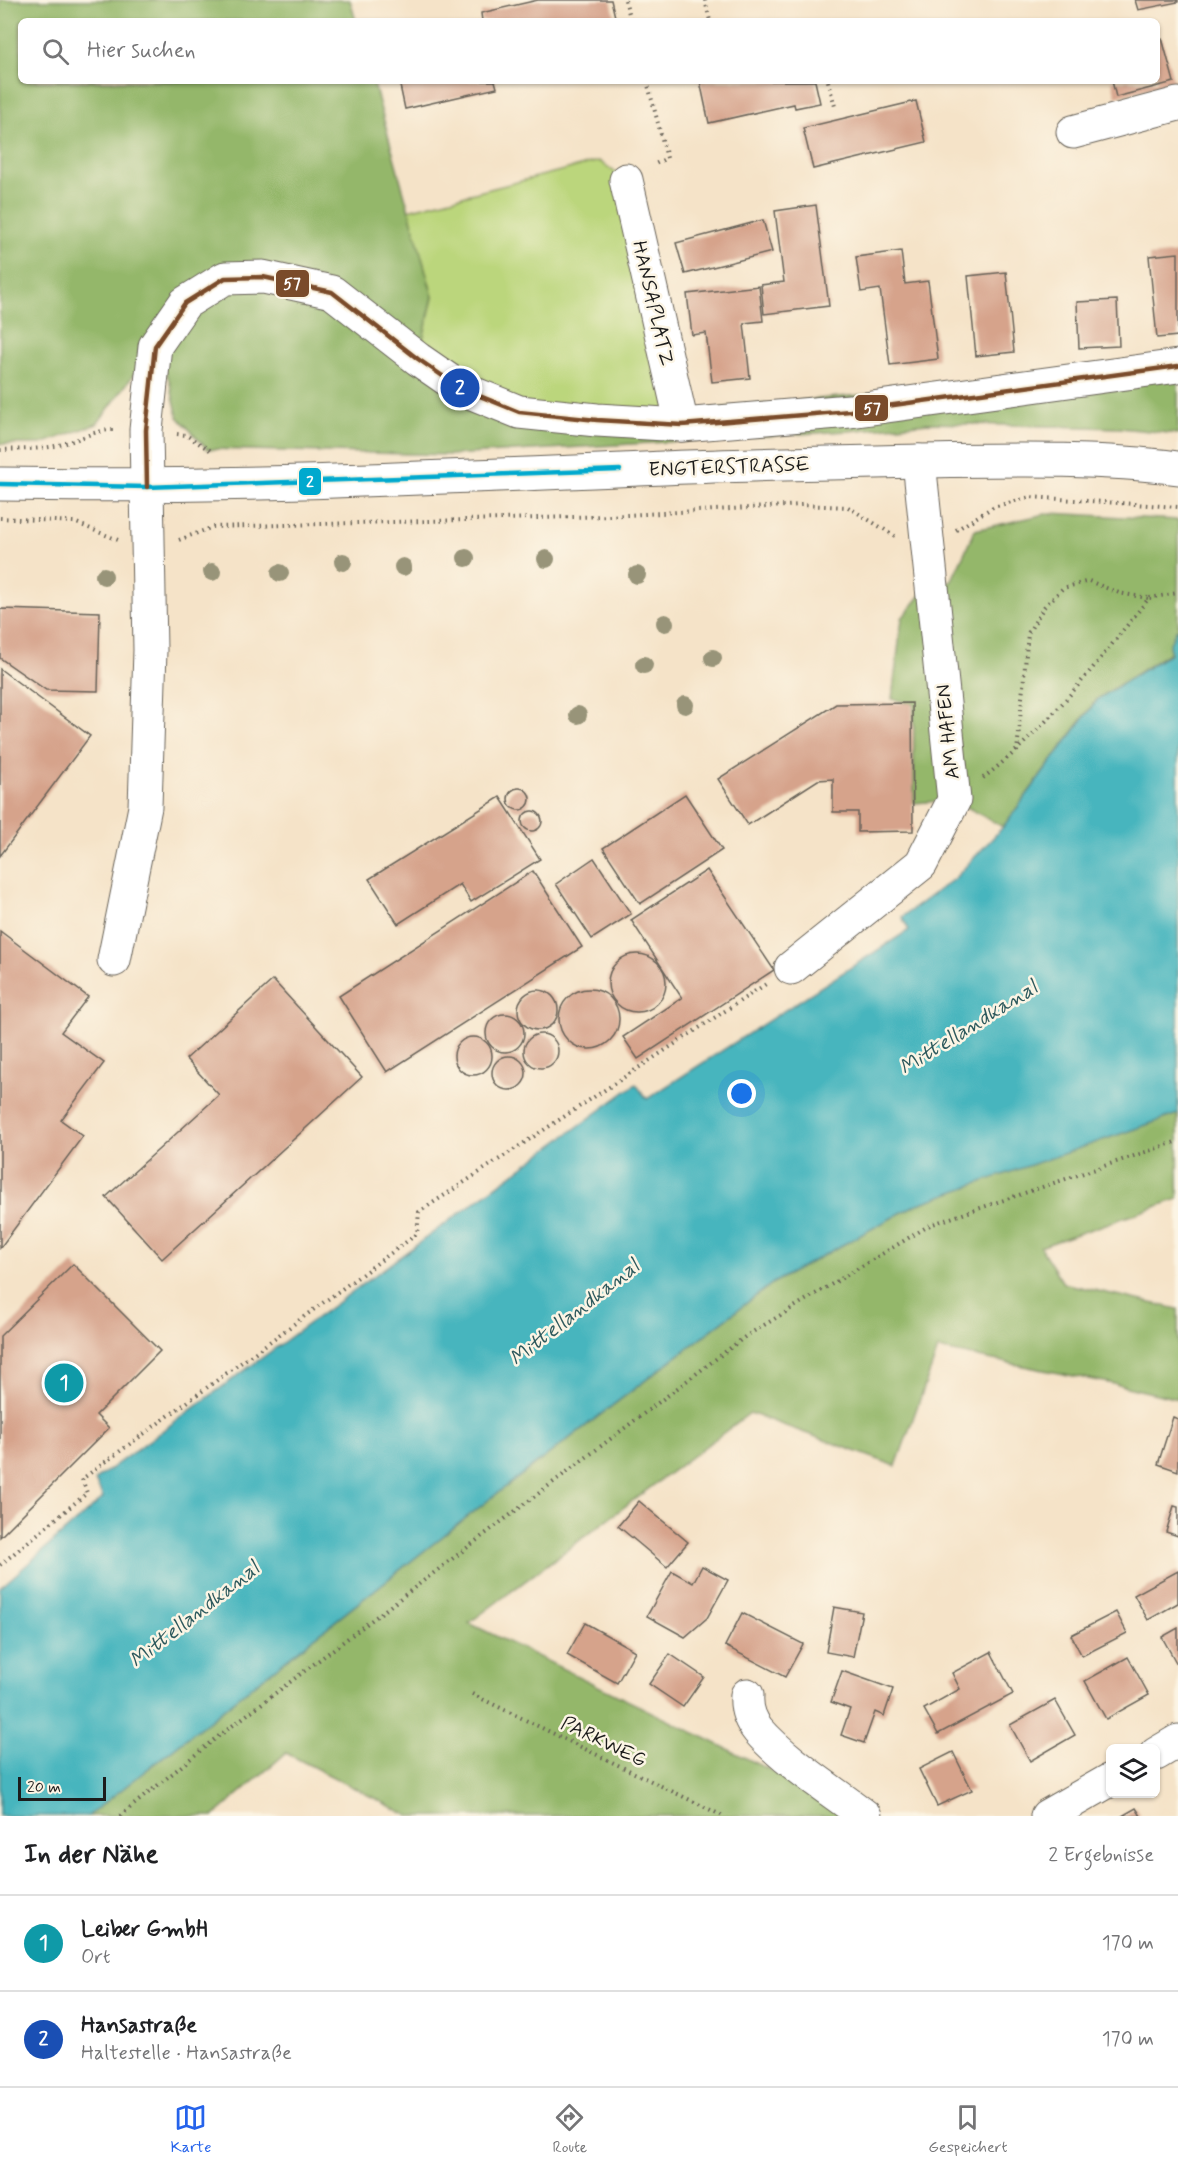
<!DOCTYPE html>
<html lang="de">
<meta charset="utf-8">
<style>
body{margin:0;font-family:Mynerve,sans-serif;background:#f6f6f6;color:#202124}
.controls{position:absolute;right:18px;bottom:18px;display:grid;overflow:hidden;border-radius:9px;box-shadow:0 2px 4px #0004}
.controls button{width:54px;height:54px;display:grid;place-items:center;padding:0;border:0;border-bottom:2px solid #e0e0e0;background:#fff;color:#202124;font:30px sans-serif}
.scale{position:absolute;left:18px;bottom:15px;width:88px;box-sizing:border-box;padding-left:6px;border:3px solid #1c1c1c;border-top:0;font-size:16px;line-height:21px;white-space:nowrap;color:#1c1c1c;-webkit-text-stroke:4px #fcf5e5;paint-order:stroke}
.you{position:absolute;left:742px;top:1094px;width:21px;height:21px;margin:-15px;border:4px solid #fff;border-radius:50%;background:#1a73e8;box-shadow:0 0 0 9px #1a73e833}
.badge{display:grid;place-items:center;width:39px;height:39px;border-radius:50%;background:#2563eb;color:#fff;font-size:20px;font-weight:700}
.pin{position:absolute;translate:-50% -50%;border:3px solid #fff;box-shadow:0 2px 6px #0006}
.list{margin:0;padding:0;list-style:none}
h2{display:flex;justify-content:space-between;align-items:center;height:78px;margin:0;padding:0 24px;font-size:26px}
h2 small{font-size:20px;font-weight:400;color:#757577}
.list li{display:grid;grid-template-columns:39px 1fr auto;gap:18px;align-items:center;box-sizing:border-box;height:96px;padding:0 24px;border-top:2px solid #e0e0e0}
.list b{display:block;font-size:22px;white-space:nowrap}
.list p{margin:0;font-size:20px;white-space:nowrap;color:#757577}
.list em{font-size:20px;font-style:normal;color:#757577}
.icon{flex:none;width:33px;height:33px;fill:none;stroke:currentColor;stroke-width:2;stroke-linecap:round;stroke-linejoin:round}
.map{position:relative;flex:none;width:1178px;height:1816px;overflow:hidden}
.search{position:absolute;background:#fff;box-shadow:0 2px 4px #0004;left:18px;right:18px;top:18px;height:66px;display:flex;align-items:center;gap:15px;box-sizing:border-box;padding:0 21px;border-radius:9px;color:#757577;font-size:22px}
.sheet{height:270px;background:#fff}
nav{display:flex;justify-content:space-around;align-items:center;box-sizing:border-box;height:84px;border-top:2px solid #e0e0e0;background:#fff;font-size:16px;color:#757577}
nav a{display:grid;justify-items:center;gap:3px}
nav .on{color:#2563eb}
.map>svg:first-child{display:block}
.green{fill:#bbd67b;stroke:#6c794c;stroke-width:1.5}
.forest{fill:#94b76b;stroke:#586a44;stroke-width:1.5}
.water{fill:#46b5be;stroke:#31686d;stroke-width:1.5}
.building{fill:#d6a38b}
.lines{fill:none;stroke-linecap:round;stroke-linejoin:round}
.minor-casing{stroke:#686258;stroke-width:35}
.major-casing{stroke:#686258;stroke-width:35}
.path{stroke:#686258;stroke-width:4;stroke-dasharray:1.5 4.5;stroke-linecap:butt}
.minor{stroke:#fff;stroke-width:33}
.major{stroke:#fff;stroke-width:33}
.bus-1-casing{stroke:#fcf5e5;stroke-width:9}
.bus-2-casing{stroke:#fcf5e5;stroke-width:9}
.bus-1{stroke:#00a9ce;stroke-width:4.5}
.bus-2{stroke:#7a4b2a;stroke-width:4.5}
.tree{fill:#989479}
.labels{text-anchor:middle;stroke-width:5;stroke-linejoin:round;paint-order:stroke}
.street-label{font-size:20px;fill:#1c1c1c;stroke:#fcf5e5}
.water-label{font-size:21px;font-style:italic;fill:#2d595d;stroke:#fcf5e5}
.line-badge{stroke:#fcf5e5;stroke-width:2}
.badge-label{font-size:16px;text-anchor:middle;font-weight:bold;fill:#fff}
</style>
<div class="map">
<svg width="1178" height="1816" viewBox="0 0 1178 1816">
<rect width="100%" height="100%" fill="#fcf5e5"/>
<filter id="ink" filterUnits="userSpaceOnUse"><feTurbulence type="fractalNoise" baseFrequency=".0167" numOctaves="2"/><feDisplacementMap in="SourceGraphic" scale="12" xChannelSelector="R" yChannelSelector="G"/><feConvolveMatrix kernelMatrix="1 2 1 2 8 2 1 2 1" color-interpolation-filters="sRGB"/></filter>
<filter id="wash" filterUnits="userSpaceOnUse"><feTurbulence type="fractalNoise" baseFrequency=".008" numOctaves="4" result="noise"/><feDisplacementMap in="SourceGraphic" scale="24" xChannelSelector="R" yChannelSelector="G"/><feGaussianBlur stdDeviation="1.35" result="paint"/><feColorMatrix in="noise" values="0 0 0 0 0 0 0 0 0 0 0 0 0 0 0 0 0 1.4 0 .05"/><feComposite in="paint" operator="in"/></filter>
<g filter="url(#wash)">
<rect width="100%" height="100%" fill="#f5e3c8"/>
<path class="green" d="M599 161 626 180 682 425 519 412 418 359 433 297 408 210Z"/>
<g class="forest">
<path d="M0 0H350L356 21H21V81H373L433 297 418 359 467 391 597 420 1178 365V434L1120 428 928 423 848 431 451 455 207 449 178 417 169 380 155 346 97 424 41 444H0Z"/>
<path d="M1050 513 1178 520V630H1176L1172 651 1097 699 1003 827 954 800 914 803V704L892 699 902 618 933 581 951 582 975 530Z"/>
<path d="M1178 1114V1199L1040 1247 1063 1283 1178 1309V1399L1114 1384 938 1349 896 1466 750 1413 469 1623 865 1816H409L286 1753 214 1816H88L486 1502 773 1283 915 1205Z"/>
</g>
<path class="water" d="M1176 630H1178V1114L915 1205 773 1283 486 1502 88 1816H0V1588L103 1498 95 1480 636 1084 647 1099 909 930 902 917 955 878 1003 827 1098 699 1171 653 1169 646Z"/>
<g id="blocks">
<g class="building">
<path d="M538 0H611L616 21H482L481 13Z"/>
<path d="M1135 0H1178V2L1138 10Z"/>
<path d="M1162 38 1174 82 1116 97 1112 81H1157V39Z"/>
<path d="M399 81H495L497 88 405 109Z"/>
<path d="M700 81H815L820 103 795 108 794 104 709 123Z"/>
<path d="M916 101 926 142 813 169 803 128Z"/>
<path d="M816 205 829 306 764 314 761 285 784 282 775 211Z"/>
<path d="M763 220 772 252 685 274 676 243Z"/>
<path d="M901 251 905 284 928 281 938 359 890 365 880 289 861 292 856 257Z"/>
<path d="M1178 253V336L1157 338 1149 256Z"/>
<path d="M1006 272 1014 352 976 356 968 276Z"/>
<path d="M759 286 763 321 744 323 750 378 712 382 706 333 692 335 687 294Z"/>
<path d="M1117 300 1119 346 1079 348 1077 302Z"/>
<path d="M0 609 100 612 98 691 46 690 0 658Z"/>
<path d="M0 669 90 736 0 856Z"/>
<path d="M912 703 913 831 858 832V812H833V779L818 780 748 825 718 779 836 704Z"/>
<circle cx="519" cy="799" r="11"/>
<path d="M685 794 722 850 640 904 603 848Z"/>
<path d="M500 797 540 859 471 902 460 884 398 924 369 879Z"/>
<circle cx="532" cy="821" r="10"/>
<path d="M594 858 631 914 592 939 556 884Z"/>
<path d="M707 870 774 970 638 1059 623 1037 682 998 631 920Z"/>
<path d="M533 871 582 947 387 1072 339 996Z"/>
<path d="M0 931 88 997 61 1032 104 1063 61 1120 83 1136 0 1248Z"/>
<circle cx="637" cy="983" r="29"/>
<path d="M273 980 362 1077 162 1259 106 1197 219 1095 186 1059Z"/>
<circle cx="589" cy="1019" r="30"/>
<circle cx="538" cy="1010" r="20"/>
<circle cx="505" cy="1033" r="19"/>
<circle cx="541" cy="1051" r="17"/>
<circle cx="473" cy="1056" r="19"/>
<circle cx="509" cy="1073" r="17"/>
<path d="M73 1264 160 1351 96 1415 109 1428 0 1537V1336Z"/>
<path d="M1173 1417 1178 1419V1471L1158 1464Z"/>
<path d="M639 1501 688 1542 667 1567 618 1526Z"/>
<path d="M1174 1506 1178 1507V1536L1166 1532Z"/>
<path d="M702 1566 728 1580 707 1618 685 1637 647 1616 672 1571 693 1583Z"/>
<path d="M1178 1571V1603L1148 1620 1134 1595Z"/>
<path d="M834 1607 862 1612 853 1657 826 1652Z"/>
<path d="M1116 1612 1127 1633 1082 1656 1071 1635Z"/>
<path d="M742 1613 803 1644 785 1677 725 1646Z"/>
<path d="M585 1623 635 1651 617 1683 567 1655Z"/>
<path d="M1178 1628V1666L1162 1637Z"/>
<path d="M991 1652 1013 1694 938 1734 924 1709 960 1689 952 1673Z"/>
<path d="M670 1654 704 1677 683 1707 649 1684Z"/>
<path d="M1128 1657 1149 1695 1106 1719 1085 1681Z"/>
<path d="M842 1671 893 1689 884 1716 875 1712 864 1743 841 1735 850 1709 831 1702Z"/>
<path d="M1055 1700 1075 1735 1030 1761 1010 1725Z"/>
<path d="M953 1752 972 1790 937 1806 919 1769Z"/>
<path d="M1136 1808 1141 1816H1122Z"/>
</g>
</g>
</g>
<g filter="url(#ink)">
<use href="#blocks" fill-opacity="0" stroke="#686258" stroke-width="1.5"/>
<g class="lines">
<defs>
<g id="minor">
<path d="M1073 132 1178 104"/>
<path d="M626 180 682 425"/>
<path d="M114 960 145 807 150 650 146 430 155 346 185 303 225 278 263 277 332 292 418 359 460 388 519 412 597 420 682 425 850 411 1178 366"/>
<path d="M791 968 921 864 954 800 919 461"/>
<path d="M747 1695C746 1707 749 1719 758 1730 787 1763 830 1789 865 1816"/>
<path d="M1156 1754 1178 1741"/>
<path d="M1047 1816 1110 1780"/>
</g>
<path id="major" d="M0 484C229 488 458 477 687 467 764 464 841 463 918 461 1004 460 1092 457 1178 468"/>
</defs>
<use href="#minor" class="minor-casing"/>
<use href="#major" class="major-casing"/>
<g class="path">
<path d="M625 0 631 21"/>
<path d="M705 0 710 21"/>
<path d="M647 81 667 158 653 165"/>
<path d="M828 81 836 110"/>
<path d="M177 434 186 435 213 452"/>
<path d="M0 450C22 449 45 450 66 443 84 438 97 429 116 430"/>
<path d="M0 518 74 522 118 540"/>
<path d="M956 530 993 507 1030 497 1178 507"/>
<path d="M179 540 213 527 609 516 802 505 848 507 895 536"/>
<path d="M1017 752 1028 633 1044 607 1063 588 1089 581 1119 593 1148 598"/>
<path d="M983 778C1048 729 1098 661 1149 598L1178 593"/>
<path d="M0 1565 87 1493 82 1479 417 1234 419 1212 766 984"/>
<path d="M472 1694 723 1816"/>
<path d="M120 1816 211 1742 746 1336 930 1225 1178 1141"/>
</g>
<use href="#minor" class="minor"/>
<use href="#major" class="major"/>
<defs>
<path id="bus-1" d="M0 484 147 487 620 470"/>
<path id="bus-2" d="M147 487 146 430 155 346 185 303 225 278 263 277 332 292 418 359 460 388 519 412 597 420 682 425 850 411 1178 366"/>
</defs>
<use href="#bus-1" class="bus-1-casing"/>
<use href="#bus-2" class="bus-2-casing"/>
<use href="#bus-1" class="bus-1"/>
<use href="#bus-2" class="bus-2"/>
</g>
<g class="tree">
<circle cx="466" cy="558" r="9"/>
<circle cx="546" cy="559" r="9"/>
<circle cx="343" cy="562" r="9"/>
<circle cx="403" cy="567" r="9"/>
<circle cx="212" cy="572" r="9"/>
<circle cx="280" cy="573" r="9"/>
<circle cx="637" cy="575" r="9"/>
<circle cx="104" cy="576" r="9"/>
<circle cx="665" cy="623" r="9"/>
<circle cx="713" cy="658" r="9"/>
<circle cx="644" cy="665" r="9"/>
<circle cx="685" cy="705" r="9"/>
<circle cx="578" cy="715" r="9"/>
</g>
</g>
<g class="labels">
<g class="street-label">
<text transform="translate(654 303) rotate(77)" y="7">HANSAPLATZ</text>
<text transform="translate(729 466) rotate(-2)" y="7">ENGTERSTRASSE</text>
<text transform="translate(947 732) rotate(-96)" y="7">AM HAFEN</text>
<text transform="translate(604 1741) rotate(26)" y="7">PARKWEG</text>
</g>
<g class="water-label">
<text transform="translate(968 1027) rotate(-32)" y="7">Mittellandkanal</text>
<text transform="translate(574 1312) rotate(-38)" y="7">Mittellandkanal</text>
<text transform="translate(194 1614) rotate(-38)" y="7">Mittellandkanal</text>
</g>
</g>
<g class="line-badge">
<rect x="275" y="269" width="35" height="29" rx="6" fill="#7a4b2a"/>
<rect x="854" y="394" width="35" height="28" rx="6" fill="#7a4b2a"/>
<rect x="298" y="467" width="24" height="29" rx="6" fill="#00a9ce"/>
</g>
<g class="badge-label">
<text x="292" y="289">57</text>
<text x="872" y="414">57</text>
<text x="310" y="487">2</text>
</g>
</svg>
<div class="controls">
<button><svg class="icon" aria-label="layers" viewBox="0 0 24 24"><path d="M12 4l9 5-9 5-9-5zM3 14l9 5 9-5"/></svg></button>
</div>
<div class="scale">20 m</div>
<div class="you"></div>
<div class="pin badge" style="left:64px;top:1383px;background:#0f9aa8">1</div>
<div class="pin badge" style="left:460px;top:388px;background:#1a4fb4">2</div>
<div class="search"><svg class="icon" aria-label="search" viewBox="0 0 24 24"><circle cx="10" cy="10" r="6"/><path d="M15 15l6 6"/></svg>Hier suchen</div>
</div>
<section class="sheet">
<h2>In der Nähe<small>2 Ergebnisse</small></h2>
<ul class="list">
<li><span class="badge" style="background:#0f9aa8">1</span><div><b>Leiber GmbH</b><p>Ort</p></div><em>170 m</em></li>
<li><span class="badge" style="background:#1a4fb4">2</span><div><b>Hansastraße</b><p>Haltestelle · Hansastraße</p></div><em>170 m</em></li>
</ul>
</section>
<nav>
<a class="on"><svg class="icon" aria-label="map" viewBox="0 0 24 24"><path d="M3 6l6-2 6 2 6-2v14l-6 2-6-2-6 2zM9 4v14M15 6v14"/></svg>Karte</a>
<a><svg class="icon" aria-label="directions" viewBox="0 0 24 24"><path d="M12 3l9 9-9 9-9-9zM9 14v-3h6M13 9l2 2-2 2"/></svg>Route</a>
<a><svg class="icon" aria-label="saved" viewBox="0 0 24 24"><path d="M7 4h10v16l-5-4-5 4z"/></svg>Gespeichert</a>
</nav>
